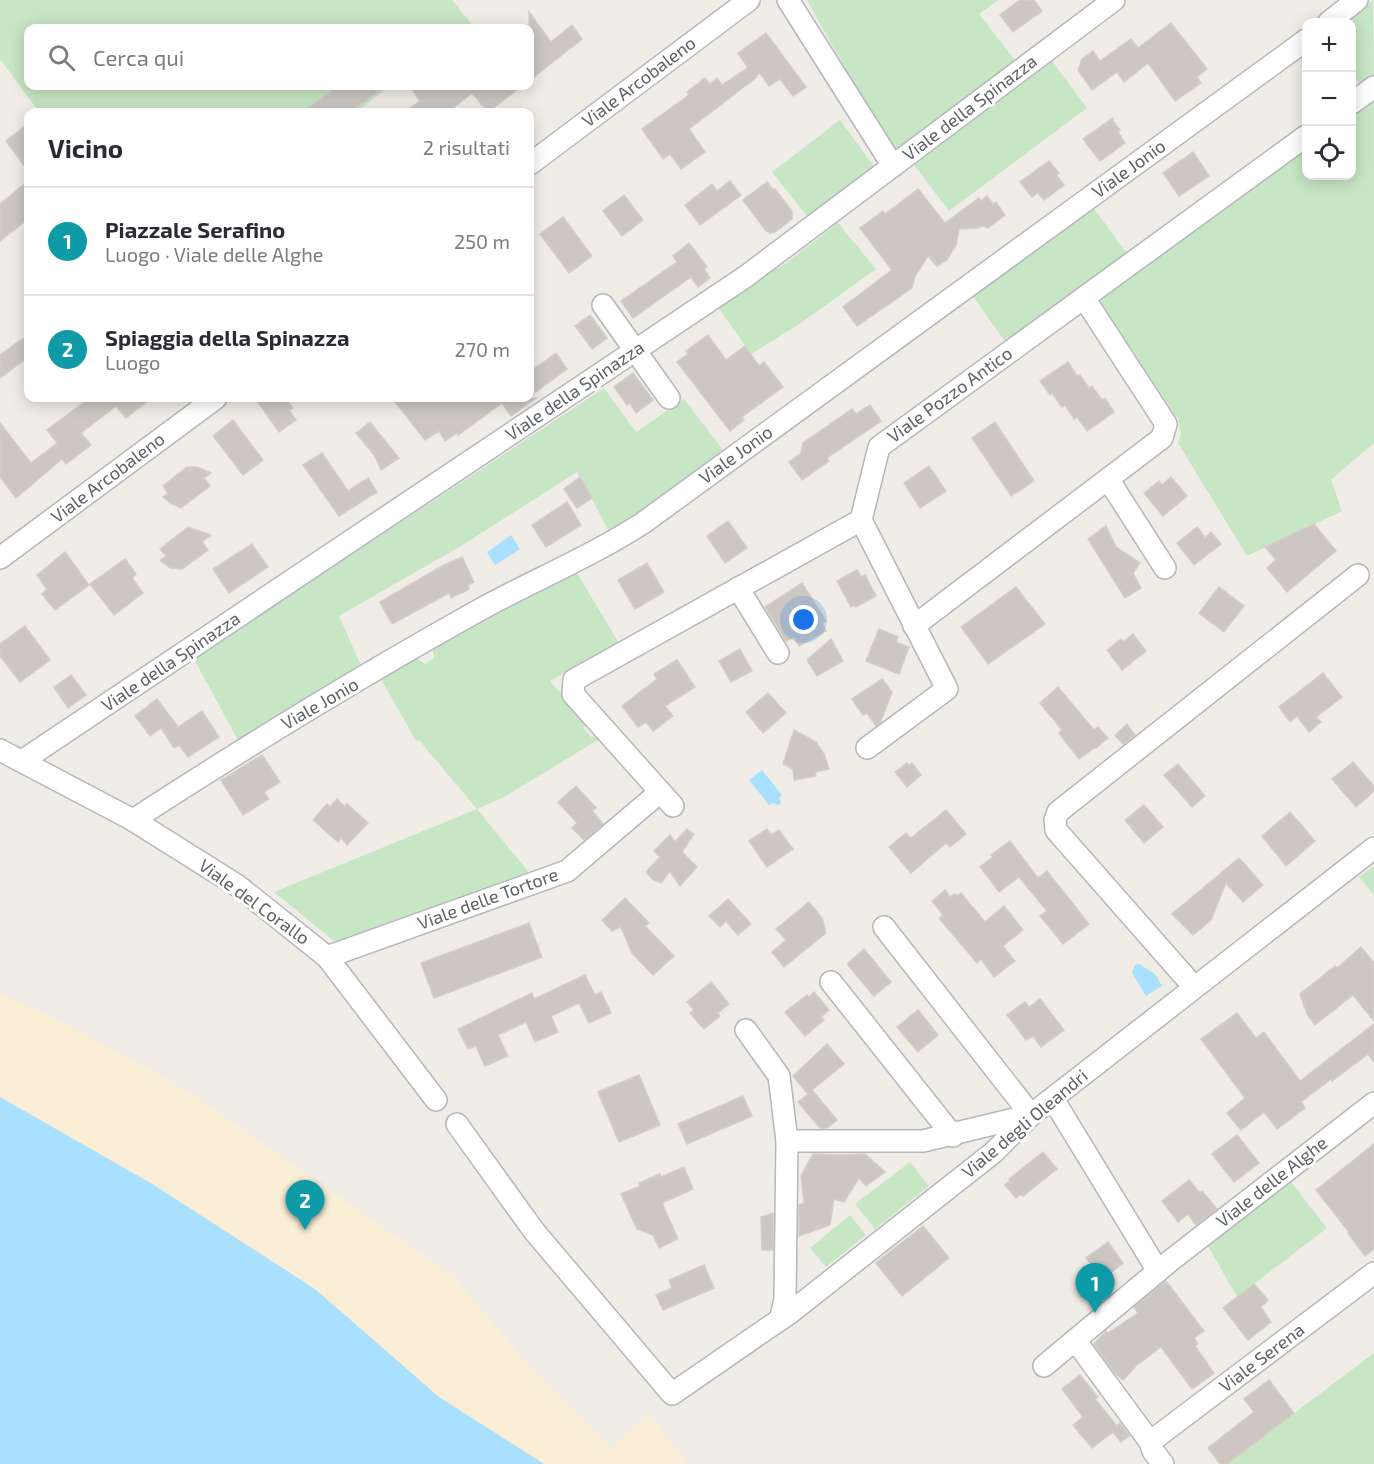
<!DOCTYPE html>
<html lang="it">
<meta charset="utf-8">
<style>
body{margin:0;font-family:"Exo 2",sans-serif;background:#f7f7f7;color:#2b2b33}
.controls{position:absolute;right:18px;top:18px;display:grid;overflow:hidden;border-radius:12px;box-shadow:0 3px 15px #0003}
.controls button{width:54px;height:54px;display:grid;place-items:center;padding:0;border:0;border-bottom:2px solid #e1e1e2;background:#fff;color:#2b2b33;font:30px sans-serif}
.you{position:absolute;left:804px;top:620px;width:21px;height:21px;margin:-15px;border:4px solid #fff;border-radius:50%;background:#1a73e8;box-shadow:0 0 0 9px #1a73e833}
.badge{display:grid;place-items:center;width:39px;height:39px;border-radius:50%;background:#2563eb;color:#fff;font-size:20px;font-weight:700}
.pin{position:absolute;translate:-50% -50px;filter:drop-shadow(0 2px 3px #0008)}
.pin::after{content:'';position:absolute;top:32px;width:21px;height:18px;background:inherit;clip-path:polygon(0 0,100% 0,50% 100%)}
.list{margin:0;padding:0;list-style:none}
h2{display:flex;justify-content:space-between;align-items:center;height:78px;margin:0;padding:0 24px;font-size:26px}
h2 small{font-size:20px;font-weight:400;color:#7c7c81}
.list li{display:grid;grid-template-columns:39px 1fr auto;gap:18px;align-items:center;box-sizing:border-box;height:108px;padding:0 24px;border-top:2px solid #e1e1e2}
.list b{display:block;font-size:22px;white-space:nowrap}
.list p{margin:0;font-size:20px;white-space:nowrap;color:#7c7c81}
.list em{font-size:20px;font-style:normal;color:#7c7c81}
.icon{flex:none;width:33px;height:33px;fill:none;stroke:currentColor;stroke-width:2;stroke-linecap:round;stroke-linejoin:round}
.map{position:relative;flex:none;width:1374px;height:1464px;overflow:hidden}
.search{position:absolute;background:#fff;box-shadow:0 3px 15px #0003;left:24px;top:24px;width:510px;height:66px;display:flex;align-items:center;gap:15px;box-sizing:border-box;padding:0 21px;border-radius:12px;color:#7c7c81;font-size:22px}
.panel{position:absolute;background:#fff;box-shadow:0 3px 15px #0003;left:24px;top:108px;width:510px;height:294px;border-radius:12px}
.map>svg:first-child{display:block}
.green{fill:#c7e6c4}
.sand{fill:#faeed7}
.water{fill:#a9e0fd}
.building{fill:#ccc7c3;stroke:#d4cec5;stroke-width:1.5}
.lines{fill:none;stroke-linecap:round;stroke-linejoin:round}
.minor-casing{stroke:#b4b7bb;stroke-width:24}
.minor{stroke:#fff;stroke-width:21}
.labels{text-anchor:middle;stroke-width:6;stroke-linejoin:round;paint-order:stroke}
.street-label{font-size:18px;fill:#5e6266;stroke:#fff}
</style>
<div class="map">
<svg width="1374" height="1464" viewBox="0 0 1374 1464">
<rect width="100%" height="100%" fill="#f0ede6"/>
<g class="green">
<path d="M0 0H452L471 23 463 28H28V86H390L356 112H39L0 59Z"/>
<path d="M807 0H998L979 14 1015 60 895 150 863 101Z"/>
<path d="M1373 0 1374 77 1361 86 1352 73V22H1344Z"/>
<path d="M1052 61 1087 108 949 211 914 165Z"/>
<path d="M1374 100V443L1331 480 1342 511 1247 556 1178 443 1181 434 1178 419 1095 296 1306 144V176H1352V113Z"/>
<path d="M840 120 874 166 807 216 772 172Z"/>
<path d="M1093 207 1128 255 1006 343 972 295Z"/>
<path d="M838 223 876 269 801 323 751 354 718 307 789 261Z"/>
<path d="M604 388 636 432 684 399 724 451 652 505 610 533 577 472 466 543 339 616 362 668 238 740 194 659Z"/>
<path d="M577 573 619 643 550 681 585 721 584 729 591 737 599 736 601 738 506 796 477 809 532 876 339 945 274 892 477 809 419 740 416 741 381 679 417 658 425 664 434 658 433 649 488 617Z"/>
<path d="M1374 866V895L1359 877Z"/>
<path d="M910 1162 929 1186 875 1229 855 1204Z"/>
<path d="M1291 1182 1327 1228 1237 1297 1208 1246Z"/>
<path d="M850 1215 866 1235 826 1267 810 1248Z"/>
<path d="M1374 1353V1464H1227Z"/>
</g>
<path class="sand" d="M0 993 56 1019 182 1087 452 1275 524 1359 610 1448 649 1414 688 1464H544L439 1397 315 1289 154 1185 0 1097Z"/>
<g class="water">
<path d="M511 535 520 549 495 565 487 552Z"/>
<path d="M762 770 782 795 779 798 781 803 778 805 773 803 769 805 749 780Z"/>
<path d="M1139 964 1155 974 1162 986 1146 996 1132 973 1135 965Z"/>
<path d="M0 1097 154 1185 315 1289 439 1397 544 1464H0Z"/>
</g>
<g class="building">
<path d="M1020 0H1034L1042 11 1013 32 1000 15Z"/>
<path d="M529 12 551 42 572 25 582 39 530 80Z"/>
<path d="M1171 23 1207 69 1197 77 1201 83 1175 101 1148 63 1124 82 1117 72 1092 90 1078 70 1082 59 1093 51 1100 61 1131 39 1138 48Z"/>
<path d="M766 33 806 87 793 96 780 79 769 86 760 73 756 76 757 77 689 129 705 152 681 169 670 154 663 159 642 129 689 95 687 92 705 78 710 84 717 78 722 85 748 68 738 53Z"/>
<path d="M338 86H385L350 112H303Z"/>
<path d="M410 86H522L488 112 472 93 448 112H405L420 101Z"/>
<path d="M1113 118V121L1120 130 1118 132 1125 143 1100 161 1083 139Z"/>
<path d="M28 124V171L6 141Z"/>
<path d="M1193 152 1209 176 1179 196 1163 173Z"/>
<path d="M1049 161 1059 173 1056 175 1064 185 1044 200 1038 193 1032 197 1020 182Z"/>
<path d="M28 181V219L0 241V204Z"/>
<path d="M730 181 741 195 700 225 685 205 712 184 717 191Z"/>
<path d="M767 182 773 190 775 189 792 211V219L775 232 770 233 766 231 743 200Z"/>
<path d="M918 189 945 223 979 198 981 201 987 196 993 204 996 202 1005 215 988 228 983 226 978 228 959 229 956 245 947 260 937 266 928 256 915 276 912 288 857 326 843 307 892 270 860 228 883 211 885 214Z"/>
<path d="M624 195 643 220 622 236 603 211Z"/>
<path d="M563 217 592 256 569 273 540 234Z"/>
<path d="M689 243 707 267 704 269 710 278 698 287 691 277 633 318 621 301 677 262 673 256Z"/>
<path d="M590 315 607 338 592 349 575 326Z"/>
<path d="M28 335V357L0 378V355Z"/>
<path d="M708 335 726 360 745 346 759 366 764 362 783 387 742 417 744 420 730 431 677 362 688 354 686 351Z"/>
<path d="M556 353 567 369 530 396V372Z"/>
<path d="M1068 362 1077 376 1080 375 1089 388 1092 386 1102 400 1105 398 1114 412 1087 431 1077 417 1074 419 1065 405 1062 407 1052 393 1050 395 1040 381Z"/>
<path d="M633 373 653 400 636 413 630 403 627 405 614 387Z"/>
<path d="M90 398H152L126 418 116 406 81 433 91 445 66 464 62 459 16 498 0 477V423L31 463 57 443 47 430Z"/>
<path d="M255 398H286L293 408 289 410 296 420 279 432Z"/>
<path d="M392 398H536L511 416 502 403 458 435 457 433 445 441 439 431 425 440Z"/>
<path d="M870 405 881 421 827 458 829 461 802 480 789 462 801 453 803 443 852 409 856 414Z"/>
<path d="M233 420 263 460 243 475 213 436Z"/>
<path d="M370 422 399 458 381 470 375 456 356 433Z"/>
<path d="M995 422 1034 481 1011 496 972 438Z"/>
<path d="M322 453 348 491 368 478 377 492 339 516 303 465Z"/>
<path d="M929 466 946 491 920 508 904 483Z"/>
<path d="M187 467H197L211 473 204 478 210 486 181 508 172 504 163 497 168 493 163 486Z"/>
<path d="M580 477 592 498 577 508 564 489Z"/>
<path d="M1171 477 1187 496 1163 516 1144 493 1159 481 1162 485Z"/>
<path d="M567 502 581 525 546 547 532 525Z"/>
<path d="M728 521 747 548 725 563 707 536Z"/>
<path d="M1314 524 1336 551 1287 592 1267 568 1276 560 1265 547Z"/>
<path d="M1106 526 1116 547 1140 563 1133 573 1141 588 1125 598 1088 539Z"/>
<path d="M188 527 211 535 202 542 208 550 182 569 170 568 160 560 166 556 160 549Z"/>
<path d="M1197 527 1205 538 1211 532 1221 544 1194 565 1177 543Z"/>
<path d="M252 544 268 567 229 593 213 569Z"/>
<path d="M65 552 89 585 55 610 42 594 47 589 37 575Z"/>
<path d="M462 557 474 582 468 585 469 589 451 598 449 593 392 624 380 602 442 566Z"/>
<path d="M125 559 136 574 132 578 143 593 114 615 90 584Z"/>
<path d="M647 563 664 592 635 609 618 580Z"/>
<path d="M857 570 861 577 865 575 876 596 856 607 855 605 851 607 837 581Z"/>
<path d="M802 583 826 621 822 623 826 631 799 646 794 637 786 641 765 607Z"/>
<path d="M1016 587 1045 624 988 664 961 627Z"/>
<path d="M1219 587 1244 606 1224 632 1199 613Z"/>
<path d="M25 626 50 660 20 682 0 656V644Z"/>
<path d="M879 629 898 637 896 642 909 647 899 674 866 661Z"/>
<path d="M1133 634 1146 651 1122 670 1107 650 1121 639 1123 642Z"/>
<path d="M831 639 843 661 817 676 807 660Z"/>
<path d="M740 649 752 671 731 682 719 661Z"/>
<path d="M677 660 695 687 665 706 673 716 653 731 646 722 638 727 622 706 657 679 654 674Z"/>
<path d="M1323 673 1342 697 1316 717 1321 722 1309 732 1297 716 1290 722 1279 707Z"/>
<path d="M71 675 86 695 68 708 54 687Z"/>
<path d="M882 679 892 692 880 723 876 726 867 713 863 715 852 699Z"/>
<path d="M1058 687 1094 730 1098 727 1108 738 1096 748H1094L1079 759 1059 733 1062 730 1040 703Z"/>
<path d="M768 693 786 713 763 733 746 712Z"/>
<path d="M157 699 178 727 202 711 219 737 188 757 179 745 174 748 161 728 150 736 135 716Z"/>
<path d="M1127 724 1135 735 1123 744 1115 735Z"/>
<path d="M794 730 816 742 824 754 829 769 815 772 816 776 794 780 793 769 783 764Z"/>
<path d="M262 755 280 782 264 792 269 799 243 815 221 780Z"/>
<path d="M1353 762 1374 786V791L1356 807 1332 779Z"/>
<path d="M907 763 909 765 912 763 921 775 907 787 895 772Z"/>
<path d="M1178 764 1205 796 1192 807 1164 775Z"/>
<path d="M576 786 596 808 592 811 603 824 584 840 572 828 577 823 558 802Z"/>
<path d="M337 799 345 807 347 804 368 823 347 845 341 838 338 842 313 820 327 804 330 807Z"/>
<path d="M1144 805 1163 827 1144 843 1125 820Z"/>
<path d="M946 810 966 834 950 847 946 843 911 873 889 847 906 833 911 838Z"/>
<path d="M1290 812 1315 841 1286 866 1262 836Z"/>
<path d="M687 829 694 834 682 852 697 867 680 886 670 871 661 883 652 879 646 872 660 857 654 851 670 835 675 842Z"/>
<path d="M767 829 771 835 779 830 793 849 767 867 749 841Z"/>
<path d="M1010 841 1038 878 1047 871 1089 924 1063 944 1040 916 1047 911 1019 877 999 892 980 867 993 857 991 855Z"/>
<path d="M1239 858 1263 885 1243 902 1226 883 1211 920 1193 935 1172 914Z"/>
<path d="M945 890 950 897 955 894 957 896 961 893 985 922 1004 906 1023 930 1003 946 1015 961 994 977 981 959 977 963 939 918 943 915 932 901Z"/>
<path d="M625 898 649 923 645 926 674 956 653 975 632 953 621 927 612 931 602 920Z"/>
<path d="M728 899 751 924 738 935 726 921 720 927 709 916Z"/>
<path d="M809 902 822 918 826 933 784 967 772 952 786 940 776 929Z"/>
<path d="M529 923 542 957 434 998 421 963Z"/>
<path d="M1361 947 1374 963V1021L1353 995 1315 1025 1307 1014 1300 994 1335 966 1337 968Z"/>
<path d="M864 949 891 982 874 996 847 964Z"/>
<path d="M585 975 595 995 601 992 611 1013 589 1023 579 1003 551 1016 558 1032 535 1042 526 1022 498 1035 508 1056 485 1066 476 1046 468 1049 458 1029 532 993 534 999Z"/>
<path d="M711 982 729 1004 718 1013 720 1016 704 1029 690 1013 694 1010 687 1002Z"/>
<path d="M814 992 829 1010 821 1017 824 1020 805 1036 785 1012 807 995 809 997Z"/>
<path d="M1040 999 1064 1030 1041 1047 1033 1036 1026 1040 1007 1015 1025 1002 1029 1007Z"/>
<path d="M918 1010 938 1035 918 1052 897 1027Z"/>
<path d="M1237 1013 1256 1038 1264 1032 1300 1081 1374 1024V1062L1368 1054 1332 1081 1331 1079 1301 1102 1305 1108 1277 1129 1264 1112 1241 1130 1227 1113 1245 1098 1201 1039Z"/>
<path d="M827 1044 844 1064 812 1090 837 1120 827 1128H820L798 1102 808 1094 793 1076Z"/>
<path d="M639 1075 660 1125 619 1142 598 1092Z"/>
<path d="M743 1096 752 1116 687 1144 678 1124Z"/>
<path d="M1237 1135 1259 1163 1234 1182 1212 1154Z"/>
<path d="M1374 1144V1249L1365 1256 1348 1233 1349 1232 1316 1190Z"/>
<path d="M1043 1152 1057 1169 1023 1196 1021 1194 1016 1198 1005 1185 1010 1181 1009 1179Z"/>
<path d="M813 1154 839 1155 865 1154 885 1172 866 1186 859 1178 844 1202 834 1199 830 1225 799 1236V1205L804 1203 801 1176Z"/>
<path d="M684 1167 693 1189 662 1203 678 1239 659 1248 653 1235 637 1229 621 1194 640 1186 639 1183 660 1174 661 1177Z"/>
<path d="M1189 1180 1200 1193 1202 1191 1217 1209 1196 1225 1188 1214 1178 1222 1162 1201Z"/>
<path d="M773 1213V1250H762L761 1217Z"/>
<path d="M923 1226 949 1258 902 1296 876 1263Z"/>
<path d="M1108 1242 1123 1263 1102 1279 1086 1258Z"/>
<path d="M704 1265 714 1288 663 1310 656 1295 672 1288 669 1280Z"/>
<path d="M1166 1281 1204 1331 1194 1338 1198 1344 1195 1346 1214 1373 1192 1389 1161 1347 1137 1365 1123 1380 1115 1373 1094 1344 1106 1331 1108 1333 1138 1313 1134 1307Z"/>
<path d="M1254 1284 1268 1300 1261 1307 1271 1322 1248 1340 1223 1308Z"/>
<path d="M1080 1375 1098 1397 1095 1399 1117 1426 1120 1423 1129 1436 1121 1442 1113 1432 1092 1448 1073 1425 1083 1417 1062 1389Z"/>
<path d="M1269 1380 1294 1413 1227 1464H1220L1208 1448 1254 1412 1244 1399Z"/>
</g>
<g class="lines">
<defs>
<g id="minor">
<path d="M788 0 893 166"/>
<path d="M1329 22 1357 0"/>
<path d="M1352 103 1374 87"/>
<path d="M530 164 749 0"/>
<path d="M603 305 669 398"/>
<path d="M1108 479 1165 568"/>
<path d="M861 520 947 689 867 748"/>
<path d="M0 558 216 398"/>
<path d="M738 588 778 653"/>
<path d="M914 626 1162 438 1166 424 1084 298"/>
<path d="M0 750 133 820 238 886 327 957 436 1100"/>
<path d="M22 761 745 277 1114 0"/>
<path d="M673 806 573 694 574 680 861 520 879 447 1306 136"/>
<path d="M133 820C247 746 364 674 483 608 536 579 592 556 643 523L1306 40"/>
<path d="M327 957 567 871 660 792"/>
<path d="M831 982 953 1136"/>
<path d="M1194 987 1056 830 1055 820 1058 812 1358 575"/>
<path d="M746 1030 779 1076 787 1141H923L1031 1115 884 927"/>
<path d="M1053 1099 1158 1271"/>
<path d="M457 1124 534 1231 672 1394 791 1312 994 1152 1031 1115 1374 848"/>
<path d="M781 1317 785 1299 787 1141"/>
<path d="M1075 1340 1150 1442 1153 1451 1163 1464"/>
<path d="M1044 1366 1170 1261 1374 1103"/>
<path d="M1150 1442 1374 1273"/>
</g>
</defs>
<use href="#minor" class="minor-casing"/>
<use href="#minor" class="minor"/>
</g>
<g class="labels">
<g class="street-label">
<text transform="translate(639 82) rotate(-37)" y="6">Viale Arcobaleno</text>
<text transform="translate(970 108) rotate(-37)" y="6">Viale della Spinazza</text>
<text transform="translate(1129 169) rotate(-36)" y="6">Viale Jonio</text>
<text transform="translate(575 391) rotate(-34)" y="6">Viale della Spinazza</text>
<text transform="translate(950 395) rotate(-36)" y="6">Viale Pozzo Antico</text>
<text transform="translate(736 455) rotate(-36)" y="6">Viale Jonio</text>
<text transform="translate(108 478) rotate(-37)" y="6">Viale Arcobaleno</text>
<text transform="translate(171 662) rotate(-34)" y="6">Viale della Spinazza</text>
<text transform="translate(320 704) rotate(-30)" y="6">Viale Jonio</text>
<text transform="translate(488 899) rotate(-20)" y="6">Viale delle Tortore</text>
<text transform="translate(254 902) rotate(36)" y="6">Viale del Corallo</text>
<text transform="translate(1025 1124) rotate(-40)" y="6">Viale degli Oleandri</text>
<text transform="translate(1272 1182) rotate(-38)" y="6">Viale delle Alghe</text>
<text transform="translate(1262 1358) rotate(-37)" y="6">Viale Serena</text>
</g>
</g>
</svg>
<div class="controls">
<button>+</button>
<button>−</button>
<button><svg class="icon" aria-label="locate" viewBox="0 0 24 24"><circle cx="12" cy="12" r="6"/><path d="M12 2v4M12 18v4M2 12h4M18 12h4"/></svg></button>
</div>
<div class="you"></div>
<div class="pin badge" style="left:1095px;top:1313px;background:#0f9aa8">1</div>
<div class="pin badge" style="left:305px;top:1230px;background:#0f9aa8">2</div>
<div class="search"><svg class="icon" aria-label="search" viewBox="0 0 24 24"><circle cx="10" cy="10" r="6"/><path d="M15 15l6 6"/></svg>Cerca qui</div>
<section class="panel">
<h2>Vicino<small>2 risultati</small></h2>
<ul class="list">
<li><span class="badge" style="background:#0f9aa8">1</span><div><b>Piazzale Serafino</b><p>Luogo · Viale delle Alghe</p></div><em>250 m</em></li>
<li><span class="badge" style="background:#0f9aa8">2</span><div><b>Spiaggia della Spinazza</b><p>Luogo</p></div><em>270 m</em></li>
</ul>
</section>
</div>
